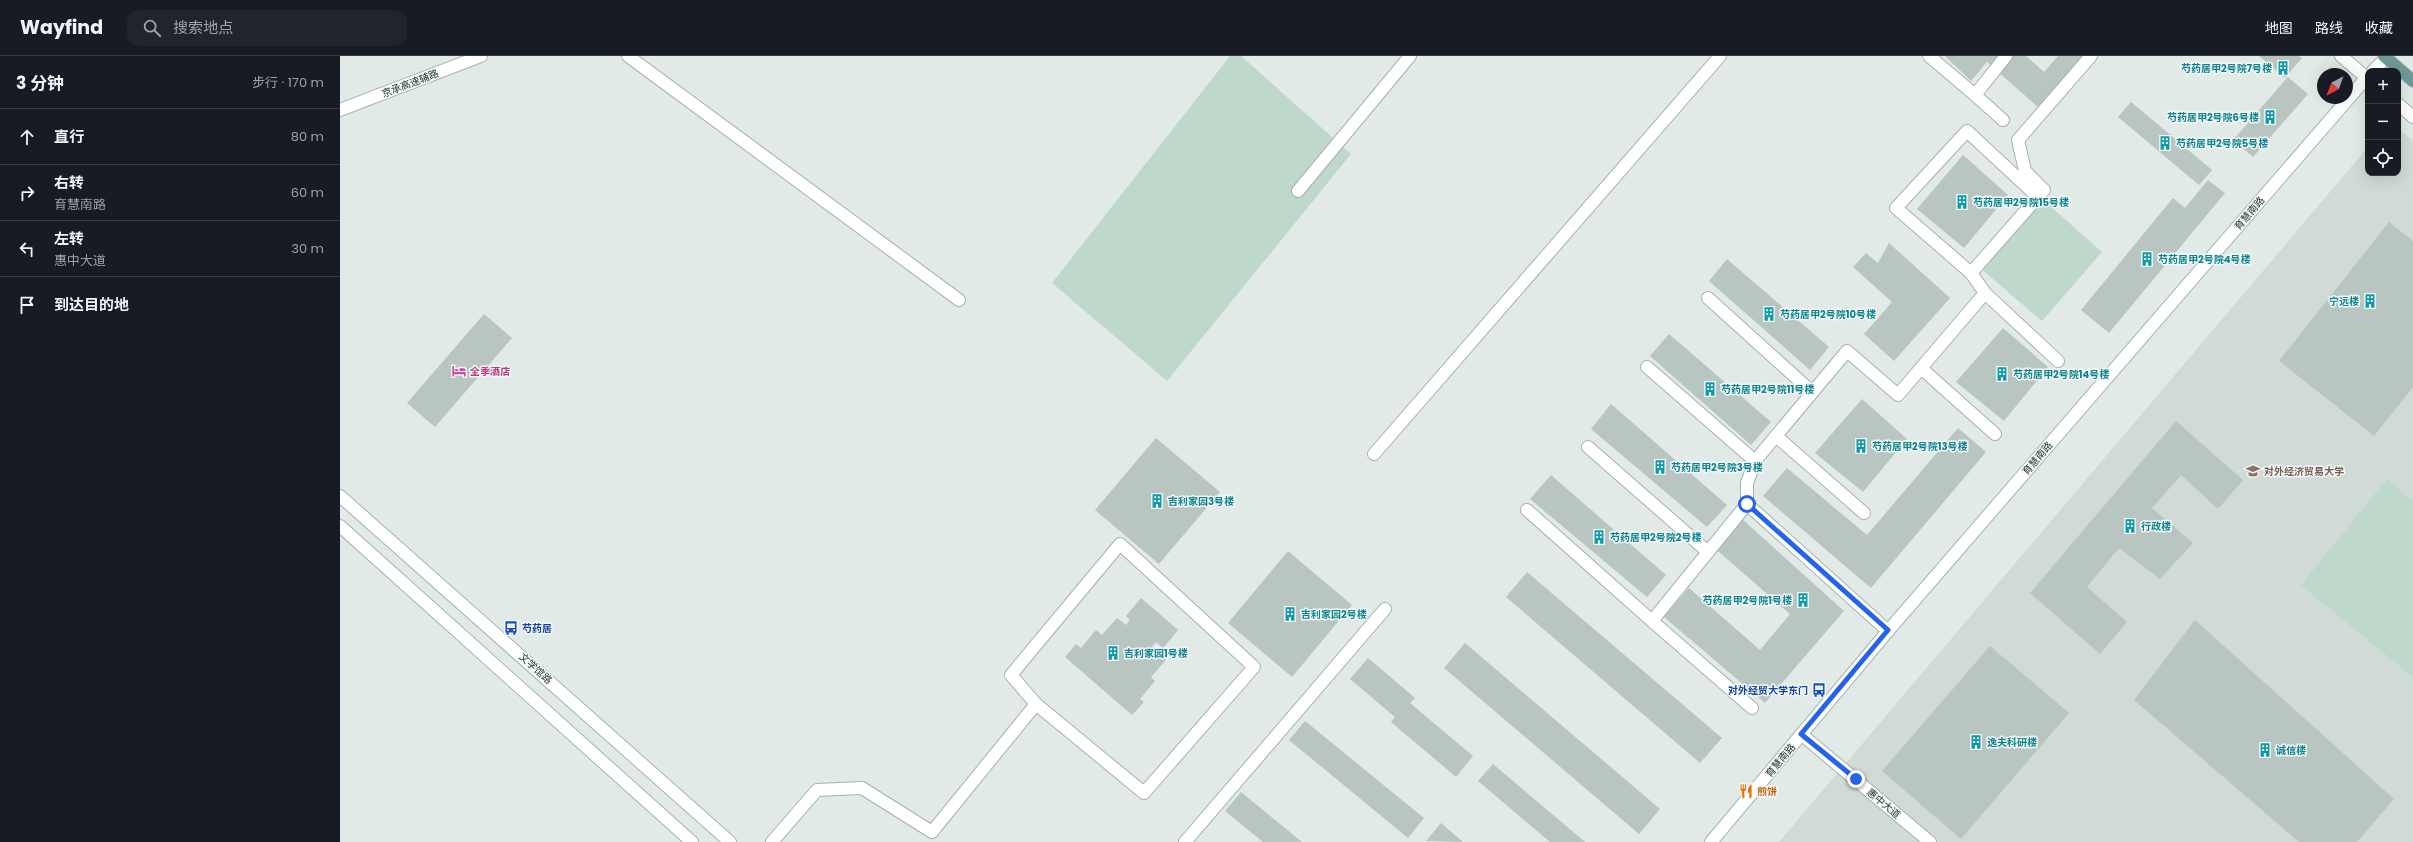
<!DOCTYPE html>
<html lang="zh">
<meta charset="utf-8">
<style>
body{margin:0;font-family:Poppins,"Noto Sans SC",sans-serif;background:#20242c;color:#f1f3f6}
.controls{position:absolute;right:12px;top:12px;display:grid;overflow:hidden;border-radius:8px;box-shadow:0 4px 16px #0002}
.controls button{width:36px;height:36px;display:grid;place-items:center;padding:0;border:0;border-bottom:1px solid #363941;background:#171b24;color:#f1f3f6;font:20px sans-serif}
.compass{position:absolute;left:1977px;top:12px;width:36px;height:36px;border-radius:50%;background:#171b24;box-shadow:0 4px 16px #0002;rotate:221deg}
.stop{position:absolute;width:12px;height:12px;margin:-9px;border:3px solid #2563eb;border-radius:50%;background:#fff}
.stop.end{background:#2563eb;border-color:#fff;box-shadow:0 1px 4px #0008}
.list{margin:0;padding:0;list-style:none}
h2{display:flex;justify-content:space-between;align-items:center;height:52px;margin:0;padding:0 16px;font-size:17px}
h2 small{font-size:13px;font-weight:400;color:#9ea1a6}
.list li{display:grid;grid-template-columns:26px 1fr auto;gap:12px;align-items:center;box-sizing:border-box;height:56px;padding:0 16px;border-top:1px solid #363941}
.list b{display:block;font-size:15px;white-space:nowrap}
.list p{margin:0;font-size:13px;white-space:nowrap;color:#9ea1a6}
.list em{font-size:13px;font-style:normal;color:#9ea1a6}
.icon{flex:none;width:22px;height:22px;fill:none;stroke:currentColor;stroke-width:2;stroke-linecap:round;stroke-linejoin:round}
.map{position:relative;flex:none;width:2073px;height:786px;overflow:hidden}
header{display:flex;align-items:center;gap:24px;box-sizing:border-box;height:56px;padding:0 20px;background:#171b24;border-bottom:1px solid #363941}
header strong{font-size:19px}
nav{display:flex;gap:22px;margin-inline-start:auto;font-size:14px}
.search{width:280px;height:36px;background:#20242c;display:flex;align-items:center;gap:10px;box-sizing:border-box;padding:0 14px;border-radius:12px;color:#9ea1a6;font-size:15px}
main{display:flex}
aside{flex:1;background:#171b24}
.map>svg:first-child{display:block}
.built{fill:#d0dad7}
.green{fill:#bed9c9}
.building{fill:#b8c5c1}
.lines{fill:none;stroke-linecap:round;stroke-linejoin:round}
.street-casing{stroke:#a5b1af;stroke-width:14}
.secondary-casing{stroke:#a2b5b1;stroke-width:14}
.primary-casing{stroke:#bdc4c3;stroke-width:14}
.street{stroke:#fff;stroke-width:12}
.secondary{stroke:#fff;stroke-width:12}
.primary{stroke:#6c9a95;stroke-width:12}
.route{stroke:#2563eb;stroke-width:5}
.labels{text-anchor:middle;stroke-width:3;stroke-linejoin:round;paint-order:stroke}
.culture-label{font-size:10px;font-weight:bold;fill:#0d838f;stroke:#f2f7f5;text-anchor:start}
.street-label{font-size:10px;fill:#243936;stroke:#f2f7f5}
.hotel-label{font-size:10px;font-weight:bold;fill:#b23c85;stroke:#f2f7f5;text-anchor:start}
.education-label{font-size:10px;font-weight:bold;fill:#785e54;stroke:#f2f7f5;text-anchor:start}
.transit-label{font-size:10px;font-weight:bold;fill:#164399;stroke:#f2f7f5;text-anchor:start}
.food-label{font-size:10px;font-weight:bold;fill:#c56008;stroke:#f2f7f5;text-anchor:start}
</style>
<header>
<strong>Wayfind</strong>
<div class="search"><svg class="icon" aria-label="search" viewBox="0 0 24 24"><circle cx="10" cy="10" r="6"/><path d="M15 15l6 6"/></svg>搜索地点</div>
<nav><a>地图</a><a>路线</a><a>收藏</a></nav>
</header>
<main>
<aside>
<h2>3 分钟<small>步行 · 170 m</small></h2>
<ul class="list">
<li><svg class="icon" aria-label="ahead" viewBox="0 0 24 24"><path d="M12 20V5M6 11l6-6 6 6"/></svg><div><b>直行</b></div><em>80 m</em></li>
<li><svg class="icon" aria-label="right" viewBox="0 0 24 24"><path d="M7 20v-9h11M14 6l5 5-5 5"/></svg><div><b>右转</b><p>育慧南路</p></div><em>60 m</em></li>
<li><svg class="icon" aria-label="left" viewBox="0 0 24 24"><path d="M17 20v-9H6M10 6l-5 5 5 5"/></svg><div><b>左转</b><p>惠中大道</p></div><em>30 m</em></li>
<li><svg class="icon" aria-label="arrive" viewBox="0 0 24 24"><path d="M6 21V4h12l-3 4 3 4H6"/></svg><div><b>到达目的地</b></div></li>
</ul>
</aside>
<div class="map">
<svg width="2073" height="786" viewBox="0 0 2073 786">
<rect width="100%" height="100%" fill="#e2eae8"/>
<path class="built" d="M2058 72 2073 85V786H1439L2028 91V117H2058Z"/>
<g class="green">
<path d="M890 0H901L1011 98 827 325 712 227Z"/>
<path d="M1701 142 1762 196 1702 265 1640 212Z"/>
<path d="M2047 423 2073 445V621L1961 529Z"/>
</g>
<g class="building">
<path d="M1605 0H1686L1704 16 1718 0H1742L1699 52 1647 6 1631 25Z"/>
<path d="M1919 0H1959L1962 2 1945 22Z"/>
<path d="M1948 21 1968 38 1913 101 1893 84Z"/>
<path d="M1791 46 1872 114 1859 129 1778 61Z"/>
<path d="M1623 99 1668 139 1624 192 1577 153Z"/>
<path d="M1868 124 1885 137 1769 277 1741 254 1833 142 1845 152Z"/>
<path d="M2049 166 2073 185V331L2034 380 1939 305Z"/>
<path d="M1549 187 1610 242 1554 305 1524 278 1552 246 1513 211 1526 197 1538 207Z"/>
<path d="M1387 203 1489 291 1470 314 1369 225Z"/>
<path d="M144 258 172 282 95 371 67 347Z"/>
<path d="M1663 272 1708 311 1664 365 1616 326Z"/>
<path d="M1329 278 1431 366 1411 389 1310 300Z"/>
<path d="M1522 343 1567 383 1523 436 1475 397Z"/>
<path d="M1271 348 1387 449 1367 471 1251 373Z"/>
<path d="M1836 365 1903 424 1878 453 1841 419 1812 452 1853 487 1820 523 1779 492 1747 531 1787 566 1760 598 1690 537Z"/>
<path d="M1618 372 1646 396 1531 532 1423 440 1447 412 1527 479Z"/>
<path d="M816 382 880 436 819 508 755 454Z"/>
<path d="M1211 419 1326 519 1307 541 1190 443Z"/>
<path d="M1402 463 1504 555 1425 647 1324 561 1349 532 1420 594 1450 558 1378 495Z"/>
<path d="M948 495 1012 549 952 621 888 567Z"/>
<path d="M1187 516 1382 682 1360 707 1166 541Z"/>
<path d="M801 542 838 574 823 592 816 586 812 591 826 604 811 621 815 625 800 643 804 646 792 659 725 601 736 588 741 592 756 574 762 579 777 562 786 569 790 564 786 560Z"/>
<path d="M1855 564 2054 743 2017 786H1959L1794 644Z"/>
<path d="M1125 587 1320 753 1299 778 1104 612Z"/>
<path d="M1650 590 1729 657 1621 783 1542 715Z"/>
<path d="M1028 602 1075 642 1070 647 1133 700 1116 721 1051 666 1055 661 1010 623Z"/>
<path d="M965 665 1084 762 1068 782 949 684Z"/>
<path d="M1153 708 1245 786H1210L1138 725Z"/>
<path d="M901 736 962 786H923L885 755Z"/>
<path d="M1101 767 1123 786 1086 785Z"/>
</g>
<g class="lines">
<defs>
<g id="street">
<path d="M288 0 619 244"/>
<path d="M1589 0 1635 39 1666 0"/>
<path d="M1635 39 1663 64"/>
<path d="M958 135 1070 0"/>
<path d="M1631 217 1556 152 1627 75 1698 141"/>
<path d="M1645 237 1718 305"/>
<path d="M1368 242 1472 336"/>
<path d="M1307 311 1415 405"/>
<path d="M1581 312 1655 378"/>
<path d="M1436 380 1524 457"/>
<path d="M1248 391 1368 496"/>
<path d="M1034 398 1380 0"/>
<path d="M1407 448V427L1415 405 1507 295 1558 339 1645 237 1631 217 1704 134 1685 115 1678 84 1751 0"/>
<path d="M1187 454 1312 565"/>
<path d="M780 488 914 611 804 737 696 648 671 619Z"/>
<path d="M1412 652 1312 565 1407 448 1548 575"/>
<path d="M1461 678 1590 786"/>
<path d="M432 786 477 734 522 732 592 776 696 648"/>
<path d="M845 786 1045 553"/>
</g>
<g id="secondary">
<path d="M2001 0 2028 23"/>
<path d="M2033 15 2048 0"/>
<path d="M2058 48 2073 61"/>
<path d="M0 54 141 0"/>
<path d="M0 440 390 786"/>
<path d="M0 470 352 786"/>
<path d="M1371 786 1548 575 2028 20"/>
</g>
<path id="primary" d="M2044 0 2073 25"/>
</defs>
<use href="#street" class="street-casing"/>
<use href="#secondary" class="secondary-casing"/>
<use href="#primary" class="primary-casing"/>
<use href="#street" class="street"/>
<use href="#secondary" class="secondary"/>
<use href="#primary" class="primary"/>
</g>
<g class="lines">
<path class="route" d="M1407 448 1548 574 1461 678 1516 723"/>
</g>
<defs>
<symbol id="building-bare" viewBox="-9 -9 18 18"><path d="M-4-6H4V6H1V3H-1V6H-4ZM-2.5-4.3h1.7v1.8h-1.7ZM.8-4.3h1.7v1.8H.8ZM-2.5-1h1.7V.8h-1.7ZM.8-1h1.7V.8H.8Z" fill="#0f9aa8" stroke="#f2f7f5" stroke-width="2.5" paint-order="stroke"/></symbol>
<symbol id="hotel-bare" viewBox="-9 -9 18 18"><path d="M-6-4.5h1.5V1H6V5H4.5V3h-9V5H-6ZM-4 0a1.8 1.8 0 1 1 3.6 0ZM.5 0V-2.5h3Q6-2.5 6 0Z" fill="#d1479c" stroke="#f2f7f5" stroke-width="2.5" paint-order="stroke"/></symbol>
<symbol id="university-bare" viewBox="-9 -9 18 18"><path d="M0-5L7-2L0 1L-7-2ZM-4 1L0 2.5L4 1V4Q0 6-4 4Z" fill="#8d6e63" stroke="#f2f7f5" stroke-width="2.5" paint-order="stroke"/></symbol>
<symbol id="bus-bare" viewBox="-9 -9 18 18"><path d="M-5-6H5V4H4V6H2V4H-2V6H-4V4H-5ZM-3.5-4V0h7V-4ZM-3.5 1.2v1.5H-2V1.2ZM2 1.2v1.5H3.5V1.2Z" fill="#1a4fb4" stroke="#f2f7f5" stroke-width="2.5" paint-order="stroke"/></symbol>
<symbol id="restaurant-bare" viewBox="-9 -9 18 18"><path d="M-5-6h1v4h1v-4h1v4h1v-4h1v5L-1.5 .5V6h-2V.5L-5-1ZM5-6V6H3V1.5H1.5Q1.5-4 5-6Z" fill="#e8710a" stroke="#f2f7f5" stroke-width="2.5" paint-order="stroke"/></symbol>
</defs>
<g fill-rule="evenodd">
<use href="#building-bare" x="1933" y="2" width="20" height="20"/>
<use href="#building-bare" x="1920" y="51" width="20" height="20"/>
<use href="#building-bare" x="1815" y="77" width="20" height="20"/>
<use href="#building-bare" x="1612" y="136" width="20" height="20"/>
<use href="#building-bare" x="1797" y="193" width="20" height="20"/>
<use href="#building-bare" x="2020" y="235" width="20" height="20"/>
<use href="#building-bare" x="1419" y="248" width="20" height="20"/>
<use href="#hotel-bare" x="109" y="305" width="20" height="20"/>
<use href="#building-bare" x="1652" y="308" width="20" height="20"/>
<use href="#building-bare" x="1360" y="323" width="20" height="20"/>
<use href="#building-bare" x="1511" y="380" width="20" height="20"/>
<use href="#building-bare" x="1310" y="401" width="20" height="20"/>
<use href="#university-bare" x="1903" y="405" width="20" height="20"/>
<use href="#building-bare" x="807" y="435" width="20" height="20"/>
<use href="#building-bare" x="1780" y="460" width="20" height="20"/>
<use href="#building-bare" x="1249" y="471" width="20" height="20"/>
<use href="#building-bare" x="1453" y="534" width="20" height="20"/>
<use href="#building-bare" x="940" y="548" width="20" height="20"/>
<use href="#bus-bare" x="161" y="562" width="20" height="20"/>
<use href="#building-bare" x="763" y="587" width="20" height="20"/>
<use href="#bus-bare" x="1469" y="624" width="20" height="20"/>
<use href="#building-bare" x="1626" y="676" width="20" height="20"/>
<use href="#building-bare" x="1915" y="684" width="20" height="20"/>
<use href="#restaurant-bare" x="1396" y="725" width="20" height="20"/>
</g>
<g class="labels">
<g class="culture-label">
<text x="1932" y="16" text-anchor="end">芍药居甲2号院7号楼</text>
<text x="1919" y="65" text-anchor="end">芍药居甲2号院6号楼</text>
<text x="1836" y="91">芍药居甲2号院5号楼</text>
<text x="1633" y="150">芍药居甲2号院15号楼</text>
<text x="1818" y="207">芍药居甲2号院4号楼</text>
<text x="2019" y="249" text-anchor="end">宁远楼</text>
<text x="1440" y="262">芍药居甲2号院10号楼</text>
<text x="1673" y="322">芍药居甲2号院14号楼</text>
<text x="1381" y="337">芍药居甲2号院11号楼</text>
<text x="1532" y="394">芍药居甲2号院13号楼</text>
<text x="1331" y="415">芍药居甲2号院3号楼</text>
<text x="828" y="449">吉利家园3号楼</text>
<text x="1801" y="474">行政楼</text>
<text x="1270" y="485">芍药居甲2号院2号楼</text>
<text x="1452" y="548" text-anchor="end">芍药居甲2号院1号楼</text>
<text x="961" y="562">吉利家园2号楼</text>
<text x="784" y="601">吉利家园1号楼</text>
<text x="1647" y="690">逸夫科研楼</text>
<text x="1936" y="698">诚信楼</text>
</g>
<g class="street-label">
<text transform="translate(70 27) rotate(-21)" y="4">京承高速辅路</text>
<text transform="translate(1909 157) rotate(-49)" y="4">育慧南路</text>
<text transform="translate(1697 402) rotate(-49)" y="4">育慧南路</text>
<text transform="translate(196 612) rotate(42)" y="4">文学馆路</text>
<text transform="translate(1440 704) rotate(-50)" y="4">育慧南路</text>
<text transform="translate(1544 747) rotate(40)" y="4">惠中大道</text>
</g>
<g class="hotel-label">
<text x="130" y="319">全季酒店</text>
</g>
<g class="education-label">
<text x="1924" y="419">对外经济贸易大学</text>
</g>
<g class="transit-label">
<text x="182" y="576">芍药居</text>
<text x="1468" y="638" text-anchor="end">对外经贸大学东门</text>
</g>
<g class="food-label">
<text x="1417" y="739">煎饼</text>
</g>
</g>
</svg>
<div class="controls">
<button>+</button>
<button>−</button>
<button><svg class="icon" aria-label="locate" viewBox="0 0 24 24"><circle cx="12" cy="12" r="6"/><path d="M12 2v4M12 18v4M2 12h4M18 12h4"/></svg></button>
</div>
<svg class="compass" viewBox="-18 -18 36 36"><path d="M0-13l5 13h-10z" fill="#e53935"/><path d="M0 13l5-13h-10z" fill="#9ea1a6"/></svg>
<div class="stop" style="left:1407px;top:448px"></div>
<div class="stop end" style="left:1516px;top:723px"></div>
</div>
</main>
